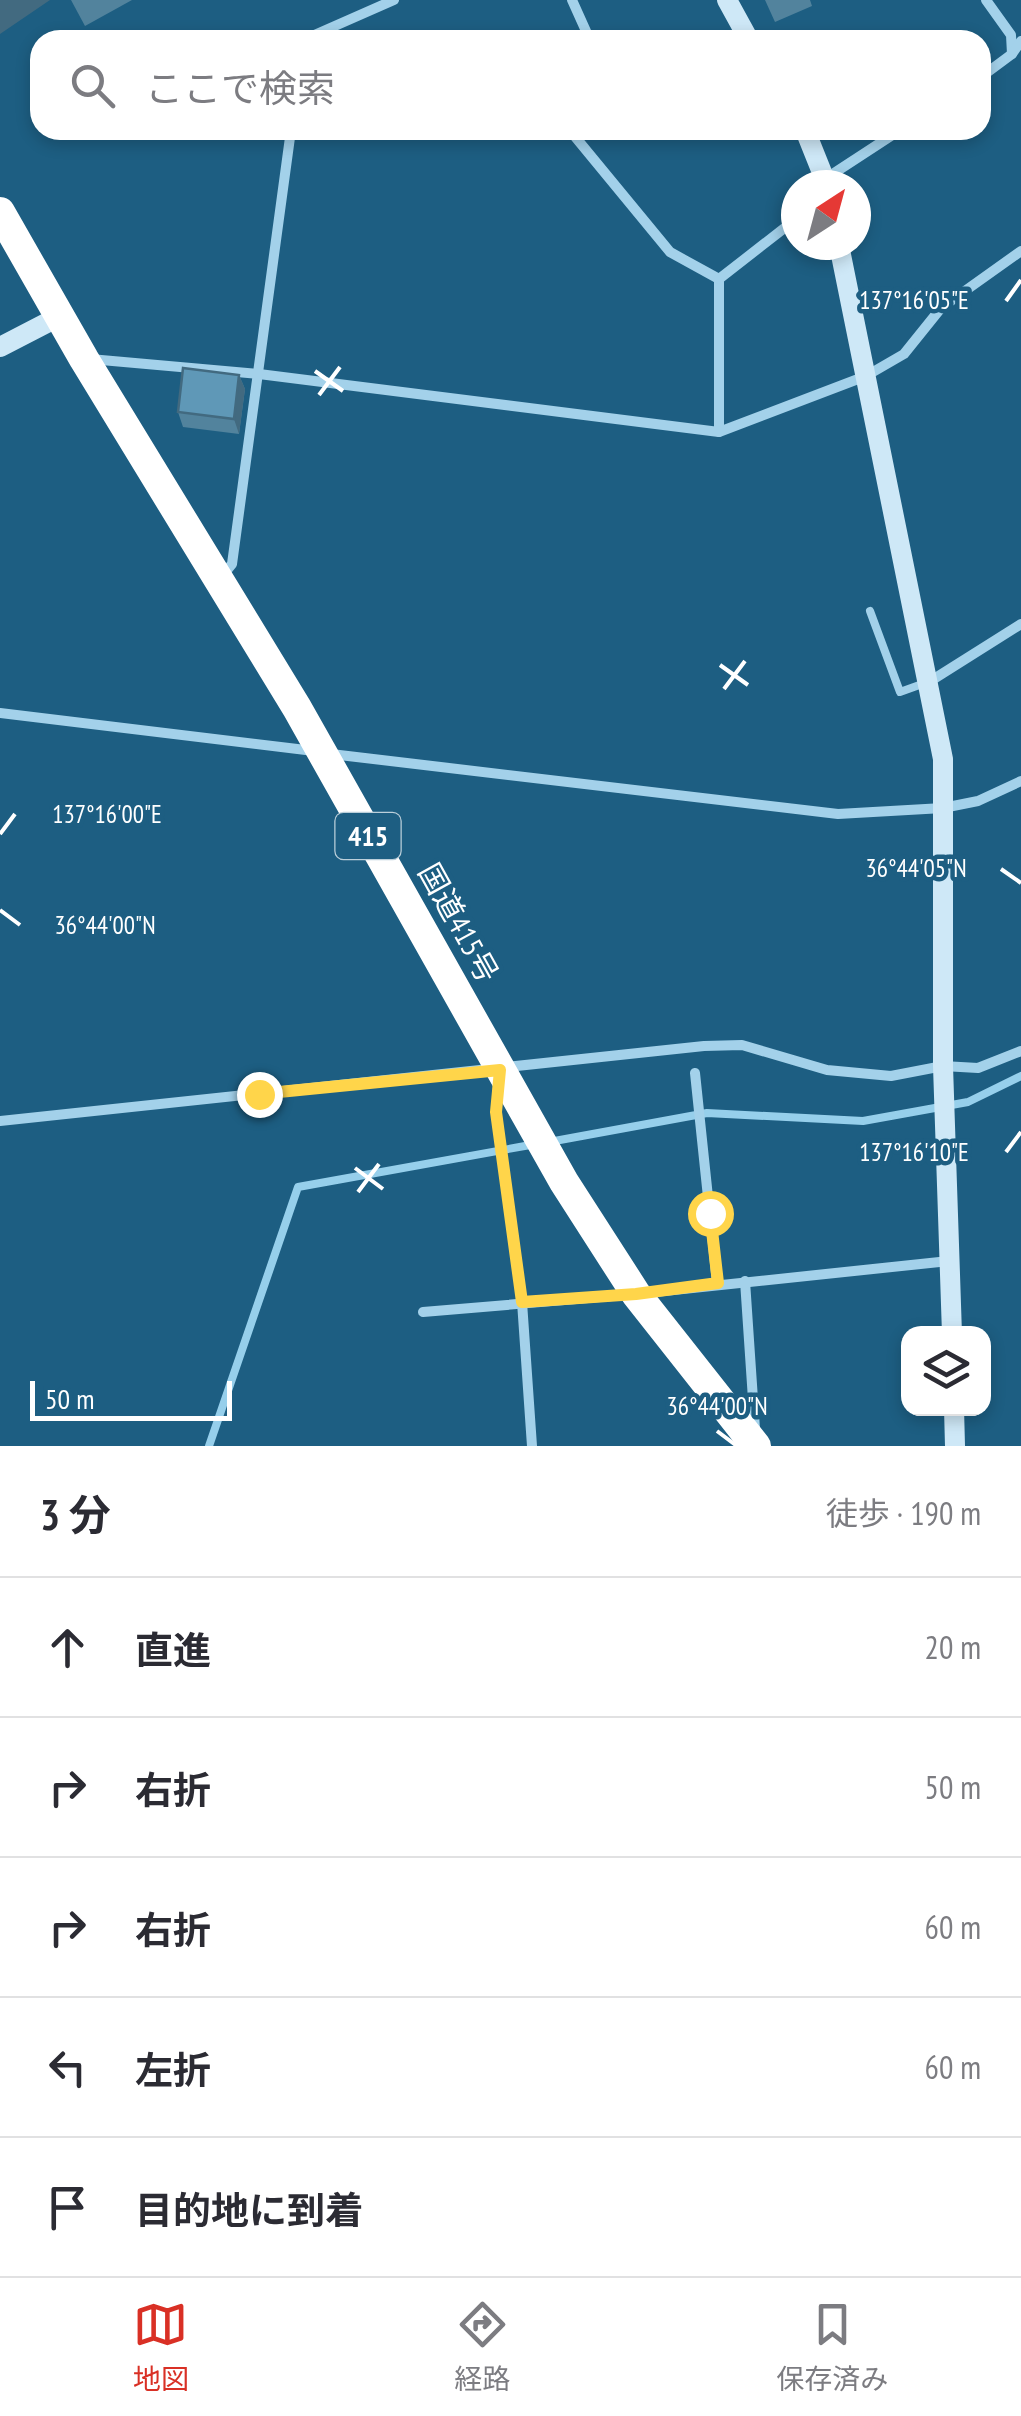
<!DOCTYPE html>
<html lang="ja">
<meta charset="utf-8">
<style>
body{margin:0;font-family:"PT Sans Narrow","Noto Sans JP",sans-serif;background:#f2f2f3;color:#2b2b33}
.controls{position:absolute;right:30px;bottom:30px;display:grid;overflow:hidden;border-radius:20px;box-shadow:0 5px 15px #0003}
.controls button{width:90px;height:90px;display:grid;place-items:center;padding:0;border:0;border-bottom:2px solid #e1e1e2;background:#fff;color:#2b2b33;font:50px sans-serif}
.compass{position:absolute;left:781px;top:170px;width:90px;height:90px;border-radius:50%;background:#fff;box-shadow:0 5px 15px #0003;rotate:36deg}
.scale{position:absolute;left:30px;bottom:25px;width:202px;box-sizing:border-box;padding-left:10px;border:5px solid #fff;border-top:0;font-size:28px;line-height:35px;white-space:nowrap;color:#fff;-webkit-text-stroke:8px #1d5e82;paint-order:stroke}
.stop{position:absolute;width:30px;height:30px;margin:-22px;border:8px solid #ffd54a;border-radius:50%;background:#fff}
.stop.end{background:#ffd54a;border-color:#fff;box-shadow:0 2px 10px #0008}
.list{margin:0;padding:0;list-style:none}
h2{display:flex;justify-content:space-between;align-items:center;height:130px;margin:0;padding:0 40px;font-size:42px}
h2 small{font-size:32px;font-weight:400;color:#7c7c81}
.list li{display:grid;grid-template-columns:65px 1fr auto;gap:30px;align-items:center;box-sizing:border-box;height:140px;padding:0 40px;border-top:2px solid #e1e1e2}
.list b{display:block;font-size:38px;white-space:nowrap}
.list em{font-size:32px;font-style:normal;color:#7c7c81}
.icon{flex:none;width:55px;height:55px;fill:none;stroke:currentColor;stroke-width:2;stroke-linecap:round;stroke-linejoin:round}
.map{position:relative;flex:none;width:1021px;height:1446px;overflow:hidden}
.search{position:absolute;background:#fff;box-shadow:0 5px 15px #0003;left:30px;right:30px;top:30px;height:110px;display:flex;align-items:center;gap:25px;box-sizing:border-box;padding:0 35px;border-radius:30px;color:#7c7c81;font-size:38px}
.sheet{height:830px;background:#fff}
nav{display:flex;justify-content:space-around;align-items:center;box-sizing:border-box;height:140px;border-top:2px solid #e1e1e2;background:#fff;font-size:28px;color:#7c7c81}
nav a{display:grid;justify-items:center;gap:5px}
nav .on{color:#d93025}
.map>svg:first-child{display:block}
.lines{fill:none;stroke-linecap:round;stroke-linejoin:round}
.stream{stroke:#96cfeb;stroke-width:8}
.lane{stroke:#a3d1ea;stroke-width:8}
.street{stroke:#a3d1ea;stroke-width:10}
.secondary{stroke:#cee8f7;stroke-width:20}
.highway{stroke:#fff;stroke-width:30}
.wall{fill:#52839d}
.shaded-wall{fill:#426a80}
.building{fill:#5f98b7;stroke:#426a80;stroke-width:2.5}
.route{stroke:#ffd54a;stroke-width:12}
.ticks{fill:none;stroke:#fff;stroke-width:4}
.labels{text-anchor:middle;stroke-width:9;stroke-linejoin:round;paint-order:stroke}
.shield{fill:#1d5e82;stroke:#bbcfda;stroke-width:2.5}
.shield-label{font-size:28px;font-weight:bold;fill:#fff}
.street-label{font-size:30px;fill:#fff;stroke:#1d5e82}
.ticks-label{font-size:25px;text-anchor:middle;fill:#fff;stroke:#1d5e82;stroke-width:9;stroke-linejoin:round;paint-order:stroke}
</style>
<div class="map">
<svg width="1021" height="1446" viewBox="0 0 1021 1446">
<rect width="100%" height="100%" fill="#1d5e82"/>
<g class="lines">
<g class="stream">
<path d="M549 1142 707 1113 863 1121 968 1102 1021 1076"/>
<path d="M209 1446 298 1187 536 1144"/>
</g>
<path class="lane" d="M870 611 900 692 925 683"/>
<g class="street">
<path d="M572 0 590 40"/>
<path d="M986 0 1011 35 1012 54"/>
<path d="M303 40 394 0"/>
<path d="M981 77 1012 54 1021 41"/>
<path d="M572 133 670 252 719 279V432"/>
<path d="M825 179 900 130"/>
<path d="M719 279 796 219"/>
<path d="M90 359 259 374 719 432 866 376 904 354 941 308 1021 251"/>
<path d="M223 575 232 564 291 130"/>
<path d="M929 682 1021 624"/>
<path d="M0 713 314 751"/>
<path d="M331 754 838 814 943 808 978 801 1021 781"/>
<path d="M695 1073 717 1283"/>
<path d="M498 1085 496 1113 522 1302 532 1446"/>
<path d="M0 1121 704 1046 742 1045 827 1070 891 1076 943 1066 978 1068 1021 1051"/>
<path d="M745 1281 755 1429"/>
<path d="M423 1312 636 1294 949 1261"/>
</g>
<g class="secondary">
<path d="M727 0 749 40"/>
<path d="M805 130 827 185"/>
<path d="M839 245 943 759V1066L952 1334"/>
<path d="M0 347 62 315"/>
<path d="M954 1408 955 1446"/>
</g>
<path class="highway" d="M0 212 84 359 297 708 564 1182 636 1294 756 1446"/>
</g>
<g class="wall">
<path d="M71 0H132L85 26Z"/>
<path d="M765 0H810L812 6 775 22Z"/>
<path d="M239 375 245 389 239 434 183 427 178 412Z"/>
</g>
<g class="shaded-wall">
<path d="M0 0H50L0 34Z"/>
<path d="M239 375 245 389 239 434 234 419Z"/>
</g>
<path class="building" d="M183 368 239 375 234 419 178 412Z"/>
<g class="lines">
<path class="route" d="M259 1094 500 1070 496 1112 522 1302 636 1294 718 1283 710 1213"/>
</g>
<path class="ticks" d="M1006 301 1021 280M315 371 343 391M319 395 340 367M720 665 748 685M724 689 745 661M0 834 15 814M1001 869 1021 883M0 910 20 925M1006 1152 1021 1132M355 1168 383 1189M358 1192 379 1164M717 1431 737 1446"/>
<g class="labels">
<rect class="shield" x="335.5" y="813" width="65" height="46" rx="8"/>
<g class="shield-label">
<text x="368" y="846">415</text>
</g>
<g class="street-label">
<text transform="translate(458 923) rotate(61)" y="10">国道415号</text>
</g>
</g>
<g class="ticks-label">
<text x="914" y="309">137°16'05"E</text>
<text x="107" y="823">137°16'00"E</text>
<text x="916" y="877">36°44'05"N</text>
<text x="105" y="934">36°44'00"N</text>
<text x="914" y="1161">137°16'10"E</text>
<text x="717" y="1415">36°44'00"N</text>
</g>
</svg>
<div class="controls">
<button><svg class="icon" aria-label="layers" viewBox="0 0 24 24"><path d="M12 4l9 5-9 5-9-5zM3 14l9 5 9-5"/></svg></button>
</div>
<svg class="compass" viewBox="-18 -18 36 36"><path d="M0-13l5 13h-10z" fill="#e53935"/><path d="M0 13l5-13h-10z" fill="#7c7c81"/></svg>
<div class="scale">50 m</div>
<div class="stop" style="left:710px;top:1213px"></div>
<div class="stop end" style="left:259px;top:1094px"></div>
<div class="search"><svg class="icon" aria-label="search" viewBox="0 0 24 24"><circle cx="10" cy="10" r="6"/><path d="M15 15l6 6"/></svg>ここで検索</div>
</div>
<section class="sheet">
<h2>3 分<small>徒歩 · 190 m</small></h2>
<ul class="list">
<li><svg class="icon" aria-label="ahead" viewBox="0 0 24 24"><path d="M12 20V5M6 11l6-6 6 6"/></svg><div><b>直進</b></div><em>20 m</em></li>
<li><svg class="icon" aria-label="right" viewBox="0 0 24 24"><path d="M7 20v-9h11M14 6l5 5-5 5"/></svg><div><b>右折</b></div><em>50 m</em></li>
<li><svg class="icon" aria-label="right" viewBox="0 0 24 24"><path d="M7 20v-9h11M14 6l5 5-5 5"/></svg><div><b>右折</b></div><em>60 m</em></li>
<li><svg class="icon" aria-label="left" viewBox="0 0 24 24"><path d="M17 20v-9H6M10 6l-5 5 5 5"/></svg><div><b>左折</b></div><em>60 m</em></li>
<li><svg class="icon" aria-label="arrive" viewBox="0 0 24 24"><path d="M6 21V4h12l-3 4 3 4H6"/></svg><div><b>目的地に到着</b></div></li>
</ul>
</section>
<nav>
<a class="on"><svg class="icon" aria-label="map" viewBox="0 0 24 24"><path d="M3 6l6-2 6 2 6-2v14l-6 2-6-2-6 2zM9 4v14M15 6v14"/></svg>地図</a>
<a><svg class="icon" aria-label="directions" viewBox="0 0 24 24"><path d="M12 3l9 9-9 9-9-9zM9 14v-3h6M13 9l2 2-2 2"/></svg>経路</a>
<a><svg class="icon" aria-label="saved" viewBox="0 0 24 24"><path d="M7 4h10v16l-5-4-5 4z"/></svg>保存済み</a>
</nav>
